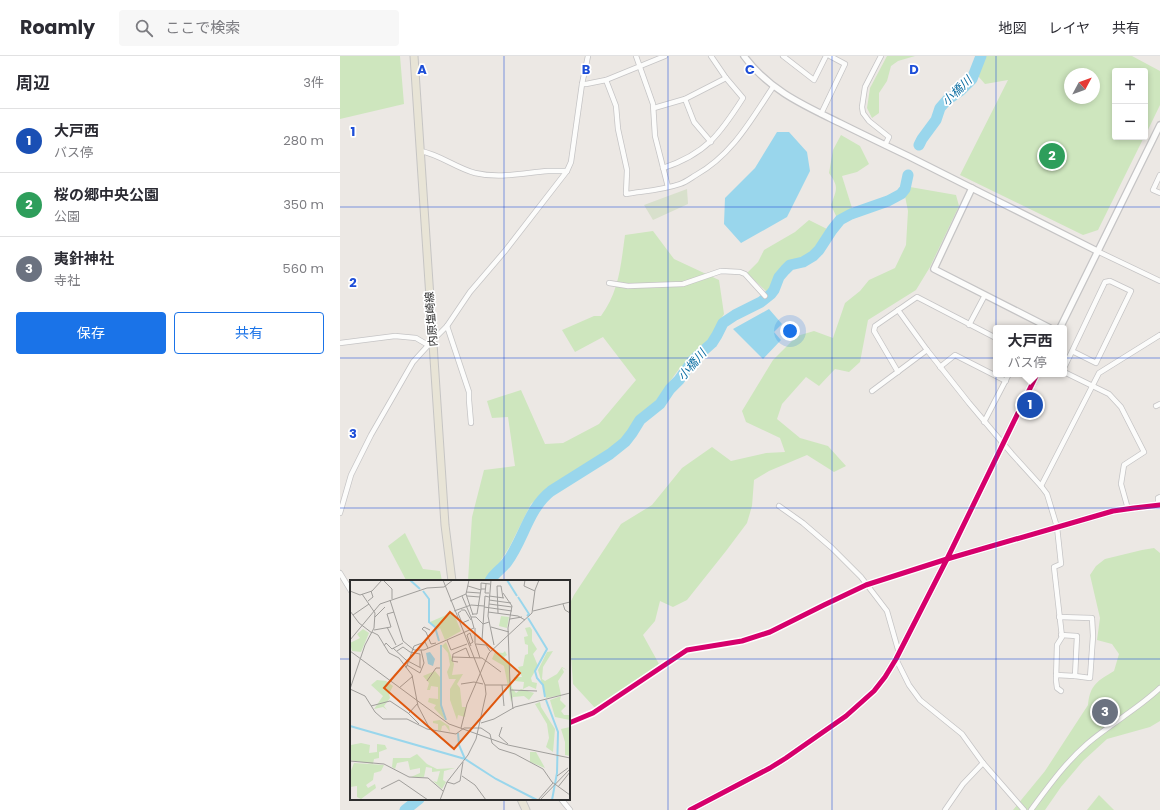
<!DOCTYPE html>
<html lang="ja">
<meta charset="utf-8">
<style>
body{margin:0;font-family:Poppins,"Noto Sans JP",sans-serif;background:#f7f7f7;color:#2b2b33}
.controls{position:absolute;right:12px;top:12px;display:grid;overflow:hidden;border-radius:4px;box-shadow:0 2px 6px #0003}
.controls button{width:36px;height:36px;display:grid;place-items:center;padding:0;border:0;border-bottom:1px solid #e1e1e2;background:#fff;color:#2b2b33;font:20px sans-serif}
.compass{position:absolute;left:724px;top:12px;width:36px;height:36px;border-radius:50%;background:#fff;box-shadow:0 2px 6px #0003;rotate:49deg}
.you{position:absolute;left:450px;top:275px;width:14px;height:14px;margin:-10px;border:3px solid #fff;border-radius:50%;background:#1a73e8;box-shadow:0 0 0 6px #1a73e833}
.badge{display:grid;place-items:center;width:26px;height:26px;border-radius:50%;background:#1a73e8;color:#fff;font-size:13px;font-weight:700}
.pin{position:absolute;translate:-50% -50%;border:2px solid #fff;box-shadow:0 1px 4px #0006}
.popup{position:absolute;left:653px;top:269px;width:74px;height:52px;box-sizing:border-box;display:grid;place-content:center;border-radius:4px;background:#fff;filter:drop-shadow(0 1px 3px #0005);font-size:13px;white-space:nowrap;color:#7c7c81}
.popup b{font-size:15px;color:#2b2b33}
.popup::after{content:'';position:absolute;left:50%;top:100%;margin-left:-8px;border:8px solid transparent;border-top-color:#fff}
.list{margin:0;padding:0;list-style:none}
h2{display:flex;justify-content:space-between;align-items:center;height:52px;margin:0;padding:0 16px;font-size:17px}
h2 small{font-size:13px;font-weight:400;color:#7c7c81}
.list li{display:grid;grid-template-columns:26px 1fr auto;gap:12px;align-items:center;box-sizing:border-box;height:64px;padding:0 16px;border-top:1px solid #e1e1e2}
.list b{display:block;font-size:15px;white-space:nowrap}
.list p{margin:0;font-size:13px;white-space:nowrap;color:#7c7c81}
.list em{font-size:13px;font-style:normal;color:#7c7c81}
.actions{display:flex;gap:8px;padding:12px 16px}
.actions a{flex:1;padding:9px 0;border:1px solid #1a73e8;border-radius:4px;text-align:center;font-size:14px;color:#1a73e8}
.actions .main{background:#1a73e8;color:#fff}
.icon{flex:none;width:22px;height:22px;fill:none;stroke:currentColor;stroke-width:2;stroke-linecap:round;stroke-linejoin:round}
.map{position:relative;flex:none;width:820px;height:754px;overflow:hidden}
header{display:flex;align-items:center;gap:24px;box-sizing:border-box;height:56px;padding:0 20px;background:#fff;border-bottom:1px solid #e1e1e2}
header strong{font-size:19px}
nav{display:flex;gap:22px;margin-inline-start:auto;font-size:14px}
.search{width:280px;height:36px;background:#f7f7f7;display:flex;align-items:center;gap:10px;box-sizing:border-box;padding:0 14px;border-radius:4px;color:#7c7c81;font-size:15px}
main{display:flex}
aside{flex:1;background:#fff}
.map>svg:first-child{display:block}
.green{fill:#cee6be;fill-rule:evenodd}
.cemetery{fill:#d8e0cc}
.water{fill:#99d6ec}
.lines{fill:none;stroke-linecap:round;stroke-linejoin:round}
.river{stroke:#99d6ec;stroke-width:11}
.minor-casing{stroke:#c5c4c5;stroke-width:6}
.tertiary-casing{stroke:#c5c4c5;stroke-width:8}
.primary-casing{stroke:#c6c5c4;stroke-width:9}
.minor{stroke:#fcfcfb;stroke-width:4.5}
.tertiary{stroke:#fcfcfb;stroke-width:5.5}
.primary{stroke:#e8e4d6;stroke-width:7}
.cycleway-casing{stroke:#fff;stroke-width:8}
.cycleway{stroke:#d6006c;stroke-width:5}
.grid{fill:none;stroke:#1d4ed8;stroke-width:1;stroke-opacity:0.55}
.labels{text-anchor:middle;stroke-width:3.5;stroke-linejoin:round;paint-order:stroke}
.street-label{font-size:11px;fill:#2e2e2e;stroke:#fff}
.water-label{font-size:12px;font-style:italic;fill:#0d6fa3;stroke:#fff}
.inset-river{fill:none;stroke:#99d6ec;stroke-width:2}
.inset-road{fill:none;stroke:#a09e9b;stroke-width:1}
.view{fill:#df570e;fill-opacity:0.15;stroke:#df570e;stroke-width:2}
.inset-edge{fill:none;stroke:#2e2e2e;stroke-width:2}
.grid-label{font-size:13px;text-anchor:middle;font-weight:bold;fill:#1d4ed8;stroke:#fff;stroke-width:3.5;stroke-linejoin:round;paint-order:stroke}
</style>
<header>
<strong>Roamly</strong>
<div class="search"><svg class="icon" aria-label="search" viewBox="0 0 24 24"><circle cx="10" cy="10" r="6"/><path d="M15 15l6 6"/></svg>ここで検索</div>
<nav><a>地図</a><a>レイヤ</a><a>共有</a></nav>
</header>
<main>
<aside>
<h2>周辺<small>3件</small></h2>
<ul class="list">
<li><span class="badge" style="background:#1a4fb4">1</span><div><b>大戸西</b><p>バス停</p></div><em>280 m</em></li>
<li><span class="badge" style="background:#2e9e5b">2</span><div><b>桜の郷中央公園</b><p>公園</p></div><em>350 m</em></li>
<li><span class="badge" style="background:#6b7280">3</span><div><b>夷針神社</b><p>寺社</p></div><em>560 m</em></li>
</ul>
<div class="actions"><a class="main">保存</a><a>共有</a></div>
</aside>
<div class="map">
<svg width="820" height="754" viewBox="0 0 820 754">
<rect width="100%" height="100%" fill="#ece8e4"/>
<g class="green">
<path d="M0 0H60L64 48 0 63Z"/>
<path d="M547 0H575L558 5 551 10 547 25 539 37V57L532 62 527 52 530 32Z"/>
<path d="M645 0H792L820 15V49L805 80V15H775V81H804L758 174 743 179 620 119 668 24 645 28 638 20ZM730 18H754V42H730Z"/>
<path d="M501 79 520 90 529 108 517 116 502 120 512 152 497 162 491 149C497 133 499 131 489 117L493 94Z"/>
<path d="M570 131 616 139 619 150 590 211 576 234 528 264 520 306 509 316 495 313 479 330 466 321 442 348 437 363 460 382 488 390 506 410 494 416 467 399 429 415 414 424 412 450 407 467 386 495 347 544 333 551 320 545 315 565 303 579 319 608 256 653 233 628 231 600H229V549L234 539 281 468 312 449 342 412 372 391 391 405 426 397 445 396 440 382 406 366 402 355 433 304 457 280 474 275 493 282 505 247 520 235 529 224 555 212 566 189 568 155 565 140Z"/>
<path d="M469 164 487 173 478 190 465 202 444 210 433 229 427 236 407 217 418 206 424 194 455 176Z"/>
<path d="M313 175 334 203 379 224 384 258 367 286 339 313 315 346 279 388 213 429 191 448 170 490 148 525H128L132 461 144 414 175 410 168 361 152 362 147 345 181 334 205 388 223 387 259 368 296 324 263 281 235 296 222 274 254 260H261C279 236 281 208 285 179Z"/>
<path d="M65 477 83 513 100 515 102 525H65L66 524 48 490Z"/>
<path d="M814 492 820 497V665L810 671 767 683 743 705 721 731 705 754H673L705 715 748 649C750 628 758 625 774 615L779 598 772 588 757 584 760 562 750 519 756 510 765 503 802 494Z"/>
<path d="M759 739 774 754H747Z"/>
</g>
<path class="cemetery" d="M347 133 348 148 313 164 304 149Z"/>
<g class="water">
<path d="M437 76H449L467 96 470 115 447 161 401 187 384 168 385 142 415 112Z"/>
<path d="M429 253 442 268 434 276 441 284 423 303 393 273Z"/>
</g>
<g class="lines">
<g class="river">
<path d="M579 89 582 83 596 64 600 52 607 44 620 35 632 23 641 0"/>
<path d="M150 525C154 517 162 513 167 506 184 483 188 453 211 435L270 398 285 386 292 377 300 364 320 348 330 333 339 324 353 304 372 287 377 279 383 267 395 259 421 246 431 238 434 234 439 221 445 214 450 209 463 206 473 200 479 194 492 174 500 164 511 158 548 145 561 138 565 133 568 119"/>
<path d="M65 754 79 743"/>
</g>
<defs>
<g id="minor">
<path d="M296 0 313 48 315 80 328 131"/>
<path d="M443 0 474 24 486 0"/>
<path d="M541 0 525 31 522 51 523 57 529 65 549 81 545 89"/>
<path d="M266 24 276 50 278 73 287 114 286 138C305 135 323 134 340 128 346 126 351 122 356 119 392 99 411 64 433 31"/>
<path d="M242 28H246L266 24 325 0"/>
<path d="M345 43 354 66 371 86"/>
<path d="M314 52 345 43 386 22"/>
<path d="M481 58 505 8 490 0"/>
<path d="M80 95C99 98 116 112 135 117 160 123 183 117 208 115 214 115 221 115 227 115"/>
<path d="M323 112C366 98 380 78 403 42L386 22 371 0"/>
<path d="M820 119 813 134 820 137"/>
<path d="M757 195 820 225"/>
<path d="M269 227 288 230 343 228 381 215 400 216 405 218 425 240"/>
<path d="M558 254 587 294 629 347 672 398 701 430 707 438 717 471 721 508 714 511 722 581 717 589 716 624 717 632 721 635"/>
<path d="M629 269 645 239"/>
<path d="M107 270 129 336V344L131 367"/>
<path d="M0 287 55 280 76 282 88 289"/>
<path d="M600 311 615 299 666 325"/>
<path d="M724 312 765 226 770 225 791 235 756 307 732 295"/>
<path d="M558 316 534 275 535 270 577 241 656 282"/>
<path d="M724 316 769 338 781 351 804 396 784 409 781 428 788 453"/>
<path d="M532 335 587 294"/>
<path d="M816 350 820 348"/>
<path d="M644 366 669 318"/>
<path d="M701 430 759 317 820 279"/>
<path d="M818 449V442L820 441"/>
<path d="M439 450 463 467 492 492 521 521 547 555 559 597"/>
<path d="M0 457 11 419 31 379 73 306 93 284 107 270 130 236 165 195 227 115 231 106 242 28 248 0"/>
<path d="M0 517 11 535"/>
<path d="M719 561 752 562 753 580 750 622 735 620"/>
<path d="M556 603 569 629 580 644 622 678 643 707 684 754"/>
<path d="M716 619 735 620 737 580 721 579"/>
<path d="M229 667 253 657 347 594 402 585 430 576 484 549 526 529 607 503"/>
<path d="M221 743 230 754"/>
<path d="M605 754 623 728 643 707"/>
<path d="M691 754C708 731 725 707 747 688 770 668 798 653 820 632"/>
</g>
<g id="tertiary">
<path d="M404 0C429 34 463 49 500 67 522 78 545 89 568 100 631 132 694 163 757 195"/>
<path d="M632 132 594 213 710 272"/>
<path d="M720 272 820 69"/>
<path d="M607 503 773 455 794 452 820 449"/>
<path d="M350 754 430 712 446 702 506 660 534 635 545 621 556 603 607 503 697 318"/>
</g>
<g id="primary">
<path d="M74 0 105 469 112 525"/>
<path d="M181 743 186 754"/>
</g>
</defs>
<use href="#minor" class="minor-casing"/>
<use href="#tertiary" class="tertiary-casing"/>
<use href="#primary" class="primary-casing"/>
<use href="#minor" class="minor"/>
<use href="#tertiary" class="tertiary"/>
<use href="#primary" class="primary"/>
<defs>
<g id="cycleway">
<path d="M229 667 253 657 347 594 402 585 430 576 484 549 526 529 607 503 773 455 794 452 820 449"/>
<path d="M350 754 430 712 446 702 506 660 534 635 545 621 556 603 607 503 697 318"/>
</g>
</defs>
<use href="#cycleway" class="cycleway-casing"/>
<use href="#cycleway" class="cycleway"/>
</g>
<path class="grid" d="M164 0V525M328 0V754M492 0V754M656 0V754M0 151H820M0 302H820M0 452H820M0 603H11M229 603H820M164 743V754"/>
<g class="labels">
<g class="street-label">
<text transform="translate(91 263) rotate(-94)" y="4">内原塩崎線</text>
</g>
<g class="water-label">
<text transform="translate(617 35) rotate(-44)" y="4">小橋川</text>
<text transform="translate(352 309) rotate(-49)" y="4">小橋川</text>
</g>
</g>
<g transform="translate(10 524)">
<rect width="220" height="220" fill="#ece8e4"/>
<path d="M103 32 111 51 95 60 90 48 87 50 80 42ZM151 36 159 37 157 48 149 46ZM180 47 182 50V61L187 69 183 74 188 86 181 98 182 102 187 103 186 109 179 106 173 109 174 102 165 101 164 97H172L168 87 173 86 175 75 178 74V65L175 64 174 57 178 56 175 48ZM13 49 19 53 11 72 2 71 0 63 10 58 7 54ZM96 62 104 84 102 95 113 94 107 104 110 108 112 127H116L115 137 108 135 107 140 100 120V109L106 99H99L97 92 100 85 98 73 92 66ZM155 71 157 75 154 77 162 85 159 92 162 108 166 113 171 109 184 113 179 120 174 116 163 117 161 122 154 86 142 79 145 72 153 73ZM203 71 193 87 192 99 195 101 207 94 212 87 217 90 212 88 214 92 208 101 211 115 196 118 188 90 197 72ZM85 91 90 97 91 127 95 140 84 128 86 125 78 122 79 118 88 119V107L81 106 80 110H77L79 103 73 96ZM27 100 36 101 43 106 39 114 40 118 34 126 37 130 33 127 24 129 33 116 21 105ZM211 116 210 120 216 126 211 131 214 135H220V140L205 137 200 120ZM190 122 191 127 205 149 203 172 196 167 199 158 197 144 185 124ZM90 140 99 146 100 152 95 145 92 146 91 151 88 150V144L83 143V141ZM220 147V176L215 175V162L211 149ZM11 163 20 165 19 173 27 172V164L35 165 37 169 29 172V178L24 179 23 184 0 180 1 165ZM180 172H186L195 188 180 182ZM67 174 77 184 87 189 105 188 94 191 93 200 96 202 92 209 83 201 87 202 90 191 82 192V188L76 187 74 197H61L70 193V188L60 190 58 181 47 183 45 189 42 187 43 178H60ZM4 183 34 185 31 191 24 193 23 200 16 205 18 208 25 204 26 208 11 219 7 217V206L0 207V193Z" fill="#cee6be"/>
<path d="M80 72 85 79 83 86 78 84 76 73Z" fill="#99d6ec"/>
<path class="inset-river" d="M60 0 70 9M157 0 167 16M73 11 79 19V42L85 47 89 61M168 17 179 34 177 36M178 38 197 69 185 91 187 98 193 105 195 117M91 65V125L96 140M196 120 208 152 207 193 202 220M0 146 115 179 146 199 187 220M108 153 109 165 115 179"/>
<path class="inset-road" d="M33 0 42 9V19M141 0 138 36 144 65M175 0 174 6 185 11M136 4 135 13H139M118 6 131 10M135 9H131V3L140 4M0 11 10 15 22 11 32 0M116 12 130 13M153 13 162 26 158 48 160 105M116 14 123 35M112 16 121 37H126L133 44 139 42M117 16 130 17M139 16 154 18M40 20 53 61 64 70H74L124 48 121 37M139 20 161 23M18 21 23 17 21 11M100 21 116 14 119 0M139 24 162 27M213 24 215 30 220 33M134 27 162 31M111 30H115L121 40M0 31 9 43 22 53M104 31 121 25 134 26M111 31 108 33 112 43 119 40M183 31 220 22M138 32 168 36 175 40M148 33 147 6H151L153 18M122 34H127L131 9M3 35 19 24M25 37 35 27M160 39 172 37M37 47 46 65M141 47 159 52M125 48V63L130 78M24 50 41 47 37 34 44 32M80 50 74 47 72 49 76 52 81 64 86 63M22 52 28 55 39 73 49 78 62 95 68 126 80 149M0 60 30 24 77 8 94 7 103 0M97 60 101 70 117 64M132 60 135 16 139 17M120 64 123 62 120 53 117 55 120 64 121 66M126 64 136 65 140 71M34 66 36 63 42 69 53 63M43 68 56 80 71 88M0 71 99 144 158 165 220 178M47 71 53 67 60 72 70 74V87M102 77 132 78 151 92M108 82 102 81 103 74 116 68 120 78M57 85 70 93 74 83 71 70M56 88 64 66 75 62 78 68M77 101 86 88H90M111 104 124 102 133 104M135 105H160L163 129M152 105 154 126M49 108 63 96M0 109 15 116 25 132 33 139H57L77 149 106 154 114 148H131L140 154 142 163 149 169 165 174 193 189 202 202 220 215M0 109 15 65 24 48 25 33 12 14M161 110 187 111M21 126 40 121 58 133 69 144M59 133 68 123M131 143 144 139 165 127 220 113M152 147 149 156 158 164M111 148 117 124 139 73 182 33 185 10 189 0M0 181 34 184 59 197 78 198 93 211M112 196 125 205 136 220M207 196 218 188M97 202 104 204 110 201 113 182M208 207 220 192M31 209 49 200 78 220M90 220 97 202 118 175 126 159 136 114 135 105 93 0M188 220 203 203M190 220 220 189"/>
<path class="view" d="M100 32 170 93 104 169 34 108Z"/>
<rect width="220" height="220" class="inset-edge"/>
</g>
<g class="grid-label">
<text x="82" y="18">A</text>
<text x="246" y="18">B</text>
<text x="410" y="18">C</text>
<text x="574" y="18">D</text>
<text x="13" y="80">1</text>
<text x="13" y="231">2</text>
<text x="13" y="382">3</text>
</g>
</svg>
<div class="controls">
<button>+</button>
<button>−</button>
</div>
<svg class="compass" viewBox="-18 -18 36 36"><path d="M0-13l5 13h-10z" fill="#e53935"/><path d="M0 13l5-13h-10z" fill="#7c7c81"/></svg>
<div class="you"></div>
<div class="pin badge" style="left:690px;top:349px;background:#1a4fb4">1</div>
<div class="popup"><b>大戸西</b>バス停</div>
<div class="pin badge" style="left:712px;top:100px;background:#2e9e5b">2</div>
<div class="pin badge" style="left:765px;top:656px;background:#6b7280">3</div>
</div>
</main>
